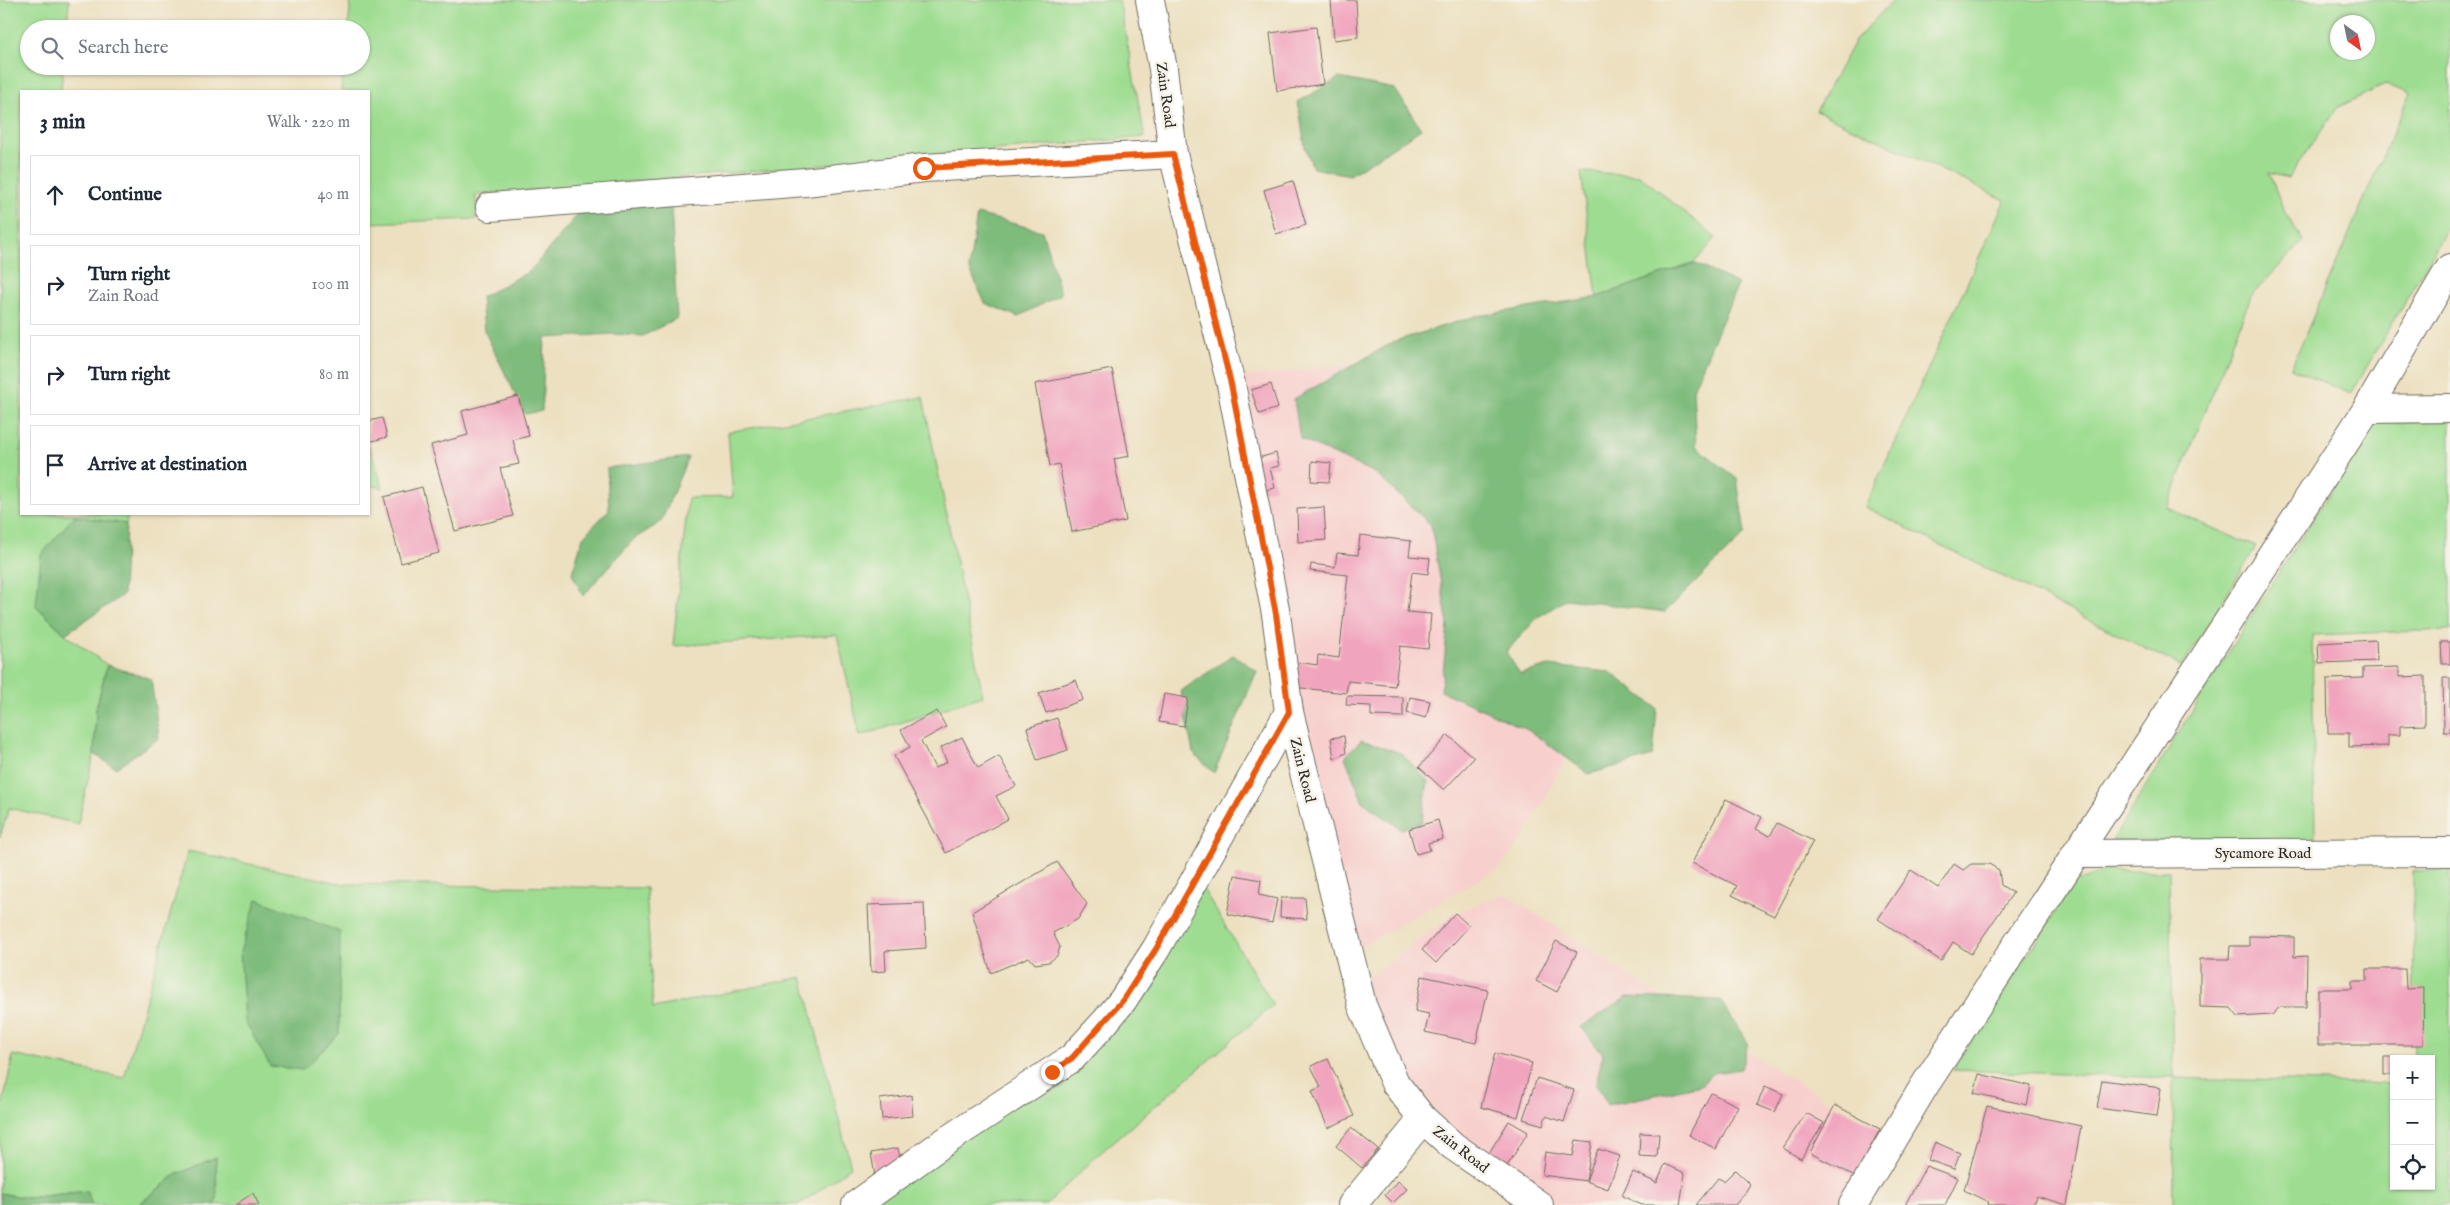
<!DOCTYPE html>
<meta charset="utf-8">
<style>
body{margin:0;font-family:"IM FELL English",serif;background:#f2f2f3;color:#1f2937}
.controls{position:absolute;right:15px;bottom:15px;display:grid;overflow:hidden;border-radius:0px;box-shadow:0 1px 4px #0004}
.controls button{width:45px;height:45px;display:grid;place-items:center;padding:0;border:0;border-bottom:1px solid #e0e1e3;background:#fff;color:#1f2937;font:25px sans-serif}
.compass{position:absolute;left:2330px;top:15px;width:45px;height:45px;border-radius:50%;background:#fff;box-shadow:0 1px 4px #0004;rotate:147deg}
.stop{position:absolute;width:15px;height:15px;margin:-11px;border:4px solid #ea580c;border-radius:50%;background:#fff}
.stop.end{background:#ea580c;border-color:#fff;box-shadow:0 1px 5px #0008}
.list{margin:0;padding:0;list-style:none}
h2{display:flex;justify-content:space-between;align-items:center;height:65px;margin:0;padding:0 20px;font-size:21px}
h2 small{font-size:16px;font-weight:400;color:#747a83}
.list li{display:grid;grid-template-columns:32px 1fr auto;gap:15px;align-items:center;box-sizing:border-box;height:80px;margin:0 10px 10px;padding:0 10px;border:1px solid #e0e1e3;border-radius:0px}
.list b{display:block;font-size:19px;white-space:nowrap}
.list p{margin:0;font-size:16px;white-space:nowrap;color:#747a83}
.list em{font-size:16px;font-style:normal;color:#747a83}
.icon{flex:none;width:28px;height:28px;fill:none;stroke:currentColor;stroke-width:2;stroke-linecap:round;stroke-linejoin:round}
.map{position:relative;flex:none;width:2450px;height:1205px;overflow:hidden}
.search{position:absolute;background:#fff;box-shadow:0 1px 4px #0004;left:20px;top:20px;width:350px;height:55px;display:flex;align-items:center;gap:12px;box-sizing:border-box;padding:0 18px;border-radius:28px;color:#747a83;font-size:19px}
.panel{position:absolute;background:#fff;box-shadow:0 1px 4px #0004;left:20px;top:90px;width:350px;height:425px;border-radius:0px}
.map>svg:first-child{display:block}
.built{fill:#f7d0cd}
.green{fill:#9edd91;stroke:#64845e;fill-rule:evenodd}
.forest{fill:#7ebc7b;stroke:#547453}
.building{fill:#f1a4be}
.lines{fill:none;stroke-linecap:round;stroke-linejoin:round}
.street-casing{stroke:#6f6a5f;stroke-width:30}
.street{stroke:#fff;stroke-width:28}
.route{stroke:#ea580c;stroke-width:6}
.labels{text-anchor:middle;stroke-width:5;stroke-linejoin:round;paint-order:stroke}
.street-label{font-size:15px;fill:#2b2b2b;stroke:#f7f3e8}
</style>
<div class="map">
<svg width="2450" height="1205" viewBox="0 0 2450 1205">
<rect width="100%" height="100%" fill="#f7f3e8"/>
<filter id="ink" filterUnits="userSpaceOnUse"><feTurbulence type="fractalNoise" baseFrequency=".02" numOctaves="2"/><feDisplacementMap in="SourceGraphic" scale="10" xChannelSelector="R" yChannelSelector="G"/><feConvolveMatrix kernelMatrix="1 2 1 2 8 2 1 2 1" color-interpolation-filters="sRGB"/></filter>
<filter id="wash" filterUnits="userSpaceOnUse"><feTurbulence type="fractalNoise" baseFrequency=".0096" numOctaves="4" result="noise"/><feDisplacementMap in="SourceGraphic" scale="20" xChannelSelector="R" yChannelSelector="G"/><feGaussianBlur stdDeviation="1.12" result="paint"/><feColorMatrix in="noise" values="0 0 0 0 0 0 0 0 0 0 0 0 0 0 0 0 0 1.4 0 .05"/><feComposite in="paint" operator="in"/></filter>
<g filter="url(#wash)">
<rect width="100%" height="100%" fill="#ece0c0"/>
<g class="built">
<path d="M1356 364 1481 541 1441 691 1528 730 1566 757 1526 834 1498 869 1357 949 1228 378Z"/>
<path d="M1506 894 1720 1036 1835 1105 1888 1132 1840 1205H1558L1511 1181 1403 1081 1362 983 1455 913Z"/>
</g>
<g class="green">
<path d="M0 0H69L67 29H29V66H63L61 91H21V514H128L126 524 74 516 36 606 65 634 107 665 96 709 94 754 78 824 9 808 0 837Z"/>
<path d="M351 0H1119L1145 137 476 195V219L369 223V91H341L343 66H361V29H348Z"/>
<path d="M1893 0H2450V224L2351 394 2291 368 2410 93 2385 85 2338 107 2288 178 2269 173 2285 213 2303 241 2251 296 2167 508 2256 547 2182 667 1865 507 2005 200 1816 111 1854 42ZM2338 22H2368V52H2338Z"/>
<path d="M1581 172 1639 175 1716 238 1694 263 1597 297Z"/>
<path d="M923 397 983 696 860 736 837 635 673 646 688 498 733 497 728 432Z"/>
<path d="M2450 421V630L2312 635 2315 842 2112 841 2237 638 2375 423Z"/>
<path d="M369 445 383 488 369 485Z"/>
<path d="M188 851 344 884 646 888 653 1008 802 977 851 1167 799 1205H214L217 1199 177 1174 138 1205H92L86 1191 27 1198 0 1193V1117L13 1055 124 1078Z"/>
<path d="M2450 869V1205H2174L2173 1078 1953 1070 2075 882 2104 871H2169L2173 1078 2394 1084V1186H2431V1059H2414L2413 871Z"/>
<path d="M1197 879 1273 1005 1099 1154 1046 1205H852L1076 1060Z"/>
</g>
<g class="forest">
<path d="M1339 78 1395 89 1421 129 1350 175 1313 168 1305 147 1298 102Z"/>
<path d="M589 201 671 205 677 318 643 336 612 334 545 338 542 411 525 414 484 330 481 297 530 271Z"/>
<path d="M977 214 1042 231 1061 294 1018 317 985 303 969 268Z"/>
<path d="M1694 263 1738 284 1693 389 1696 446 1737 479 1745 534 1665 612 1567 599 1538 617 1506 652 1520 674 1549 666 1610 672 1657 708 1653 756 1589 774 1528 730 1441 691 1448 625 1431 525 1375 473 1300 439 1294 399 1395 341 1476 316 1597 297Z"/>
<path d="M688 457 661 522 634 539 583 596 572 573 583 537 609 510 607 468Z"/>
<path d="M74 516 126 524 123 595 65 634 36 606 41 555Z"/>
<path d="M1233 655 1257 671 1214 773 1193 753 1181 691Z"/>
<path d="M107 665 151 679 159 738 116 768 94 754 96 709Z"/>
<path d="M1361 740 1401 753 1428 781 1422 822 1401 829 1363 802 1345 757Z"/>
<path d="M257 899 340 932 339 1034 303 1070 270 1066 245 1021 240 952Z"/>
<path d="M1627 997 1720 1000 1748 1043 1741 1069 1714 1073 1701 1085 1608 1105 1596 1084 1603 1054 1581 1027Z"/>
<path d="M216 1157 217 1199 214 1205H138L177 1174Z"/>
<path d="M87 1191 92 1205H0V1193L27 1198Z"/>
</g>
<g id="blocks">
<g class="building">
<path d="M1331 0H1356L1358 37 1334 40Z"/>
<path d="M1316 27 1323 84 1277 91 1270 33Z"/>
<path d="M1293 181 1306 225 1276 234 1264 190Z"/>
<path d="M1112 369 1129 456 1114 459 1126 521 1072 532 1059 464 1050 466 1035 384Z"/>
<path d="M1271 384 1278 408 1259 414 1251 390Z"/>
<path d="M518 396 529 436 513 440 519 464 500 468 513 516 455 531 431 445 468 435 462 411Z"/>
<path d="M382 418 387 437 369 442V421Z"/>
<path d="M1276 453 1279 466 1270 468 1275 488 1259 492 1251 460Z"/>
<path d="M1312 461 1331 463 1329 482 1311 481Z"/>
<path d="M422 487 439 553 401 563 384 497Z"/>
<path d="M1324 507 1326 540 1298 542 1297 509Z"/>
<path d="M1360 535 1411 541 1409 556 1430 558 1428 574 1412 572 1407 612 1431 614 1428 649 1400 646 1395 686 1348 681 1346 693 1293 687 1297 662 1317 665 1318 655 1339 658 1348 575 1310 571 1311 564 1335 567 1337 553 1358 555Z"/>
<path d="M2376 640 2377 661 2319 663 2318 643Z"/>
<path d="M2441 642H2450V664H2442Z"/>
<path d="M2399 667V677L2425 676V725L2400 726V735H2388V746L2349 747V733H2328L2327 679 2363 678V668Z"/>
<path d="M2443 678H2450V732H2444Z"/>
<path d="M1076 680 1083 700 1046 713 1039 693Z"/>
<path d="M1164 694 1188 698 1184 726 1159 722Z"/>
<path d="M1347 696 1403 697V717L1371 716V706L1346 705Z"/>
<path d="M1410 697 1430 701 1426 718 1407 713Z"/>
<path d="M937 711 946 727 921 741 935 768 947 762 940 748 962 737 978 768 999 756 1016 786 996 796 1008 819 946 853 894 756 910 747 901 730Z"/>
<path d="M1057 718 1068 750 1037 760 1027 728Z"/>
<path d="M1448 735 1474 758 1444 790 1419 767Z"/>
<path d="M1344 736 1346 753 1334 759 1331 738Z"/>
<path d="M1726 799 1762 817 1756 829 1770 836 1777 823 1813 841 1774 916 1732 895 1737 886 1692 863Z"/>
<path d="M1438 820 1443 839 1428 843 1430 850 1416 854 1409 829Z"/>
<path d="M1057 862 1087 904 1078 919 1053 933 1060 947 1057 956 1049 962 1035 964 1029 957 991 973 972 912Z"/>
<path d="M1954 864 1963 870 1971 864H1989L1999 870 2001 885 2013 893 1971 954 1953 942 1941 961 1878 919 1911 870 1938 888Z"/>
<path d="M1235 875 1261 880 1259 895 1277 899 1272 923 1227 914Z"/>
<path d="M1281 898H1305L1307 919 1280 917Z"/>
<path d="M924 903 926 948 885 951 886 971 871 972 868 905Z"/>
<path d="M1455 913 1469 926 1436 963 1422 950Z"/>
<path d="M2249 936 2294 937V957L2307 956 2306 1007H2280L2272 1015 2238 1017 2231 1008 2200 1007V959H2229L2230 946H2249Z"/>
<path d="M1556 941 1577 952 1557 992 1536 981Z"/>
<path d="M2367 969H2405L2406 989 2424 988 2423 1045H2318V989H2352V981H2367Z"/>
<path d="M1422 976 1488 990 1476 1043 1425 1032 1429 1014 1415 1011Z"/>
<path d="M1495 1053 1532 1063 1518 1117 1481 1107Z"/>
<path d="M2384 1057H2406V1059H2394V1075H2384Z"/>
<path d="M1328 1059 1354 1116 1328 1128 1312 1091 1321 1087 1311 1066Z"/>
<path d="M1979 1074 2031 1086 2027 1105 1974 1093Z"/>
<path d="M1537 1078 1574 1090 1564 1122 1546 1116 1543 1125 1523 1119Z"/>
<path d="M2102 1080 2161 1088 2157 1116 2097 1108Z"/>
<path d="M1765 1086 1783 1094 1775 1112 1757 1105Z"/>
<path d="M1711 1093 1738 1106 1716 1149 1689 1135Z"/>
<path d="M911 1095 913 1116 882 1119 880 1099Z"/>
<path d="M1835 1105 1880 1129 1855 1176 1810 1153Z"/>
<path d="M1987 1106 2081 1126 2067 1205 2036 1196 2033 1205H1987L1988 1202 1964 1190Z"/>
<path d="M1806 1113 1824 1123 1801 1159 1783 1148Z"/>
<path d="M1509 1121 1528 1132 1506 1168 1487 1156Z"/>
<path d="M1351 1128 1378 1149 1362 1168 1336 1146Z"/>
<path d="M1640 1133 1659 1134 1657 1157 1639 1156Z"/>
<path d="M1576 1140 1592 1142 1586 1181 1542 1175 1545 1152 1573 1156Z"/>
<path d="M1935 1142 1960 1153 1954 1169 1928 1160Z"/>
<path d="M898 1148 903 1170 875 1176 871 1153Z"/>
<path d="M1598 1149 1620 1156 1608 1189 1586 1181Z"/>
<path d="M1665 1164 1685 1173 1680 1205H1642L1622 1196 1633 1172 1657 1183Z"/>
<path d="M1926 1166 1958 1178 1945 1205H1905Z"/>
<path d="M1735 1170 1750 1184 1745 1193 1735 1205H1696L1718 1178 1724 1181Z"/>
<path d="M1398 1181 1407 1189 1393 1203 1385 1195Z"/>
<path d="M253 1193 259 1205H235Z"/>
</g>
</g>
</g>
<g filter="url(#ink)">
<use href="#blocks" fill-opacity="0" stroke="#6f6a5f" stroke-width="1"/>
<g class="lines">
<defs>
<g id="street">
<path d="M1150 0 1163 69 1173 154 1231 384 1276 614 1289 712 1362 1005 1395 1083 1423 1119 1453 1146 1539 1205"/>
<path d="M490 207 805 182 924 168 1173 154"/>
<path d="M2367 409 2450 408"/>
<path d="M2077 854 2450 852"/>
<path d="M856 1205 943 1143 1072 1058 1105 1022 1123 1000 1156 949 1289 712"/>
<path d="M1352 1205 1423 1119"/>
<path d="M1853 1205 1923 1088 2367 409 2450 268"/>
</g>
</defs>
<use href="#street" class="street-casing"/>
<use href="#street" class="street"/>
</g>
</g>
<g class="lines" filter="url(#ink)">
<path class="route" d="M924 168 1173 154 1231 384 1276 614 1289 712 1156 949 1123 1000 1072 1058 1052 1072"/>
</g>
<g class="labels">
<g class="street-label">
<text transform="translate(1166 95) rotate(82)" y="5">Zain Road</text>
<text transform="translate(1303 770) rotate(76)" y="5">Zain Road</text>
<text x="2263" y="858">Sycamore Road</text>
<text transform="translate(1461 1149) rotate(38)" y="5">Zain Road</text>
</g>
</g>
</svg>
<div class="controls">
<button>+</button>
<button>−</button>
<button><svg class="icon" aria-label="locate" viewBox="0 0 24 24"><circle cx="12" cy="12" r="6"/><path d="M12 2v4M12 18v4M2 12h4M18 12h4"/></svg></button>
</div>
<svg class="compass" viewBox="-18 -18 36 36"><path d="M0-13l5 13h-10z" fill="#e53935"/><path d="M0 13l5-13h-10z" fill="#747a83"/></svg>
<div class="stop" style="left:924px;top:168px"></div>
<div class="stop end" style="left:1052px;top:1072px"></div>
<div class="search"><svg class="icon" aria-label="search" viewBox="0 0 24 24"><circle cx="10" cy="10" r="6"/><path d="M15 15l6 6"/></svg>Search here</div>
<section class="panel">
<h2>3 min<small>Walk · 220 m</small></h2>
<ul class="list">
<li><svg class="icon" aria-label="ahead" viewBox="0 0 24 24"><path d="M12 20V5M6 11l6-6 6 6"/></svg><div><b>Continue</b></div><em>40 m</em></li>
<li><svg class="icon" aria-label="right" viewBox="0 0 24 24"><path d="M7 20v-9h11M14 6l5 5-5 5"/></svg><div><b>Turn right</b><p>Zain Road</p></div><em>100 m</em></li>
<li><svg class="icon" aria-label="right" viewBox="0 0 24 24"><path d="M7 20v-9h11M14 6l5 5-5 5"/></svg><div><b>Turn right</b></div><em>80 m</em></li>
<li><svg class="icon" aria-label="arrive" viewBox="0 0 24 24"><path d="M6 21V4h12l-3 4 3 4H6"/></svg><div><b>Arrive at destination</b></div></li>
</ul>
</section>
</div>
